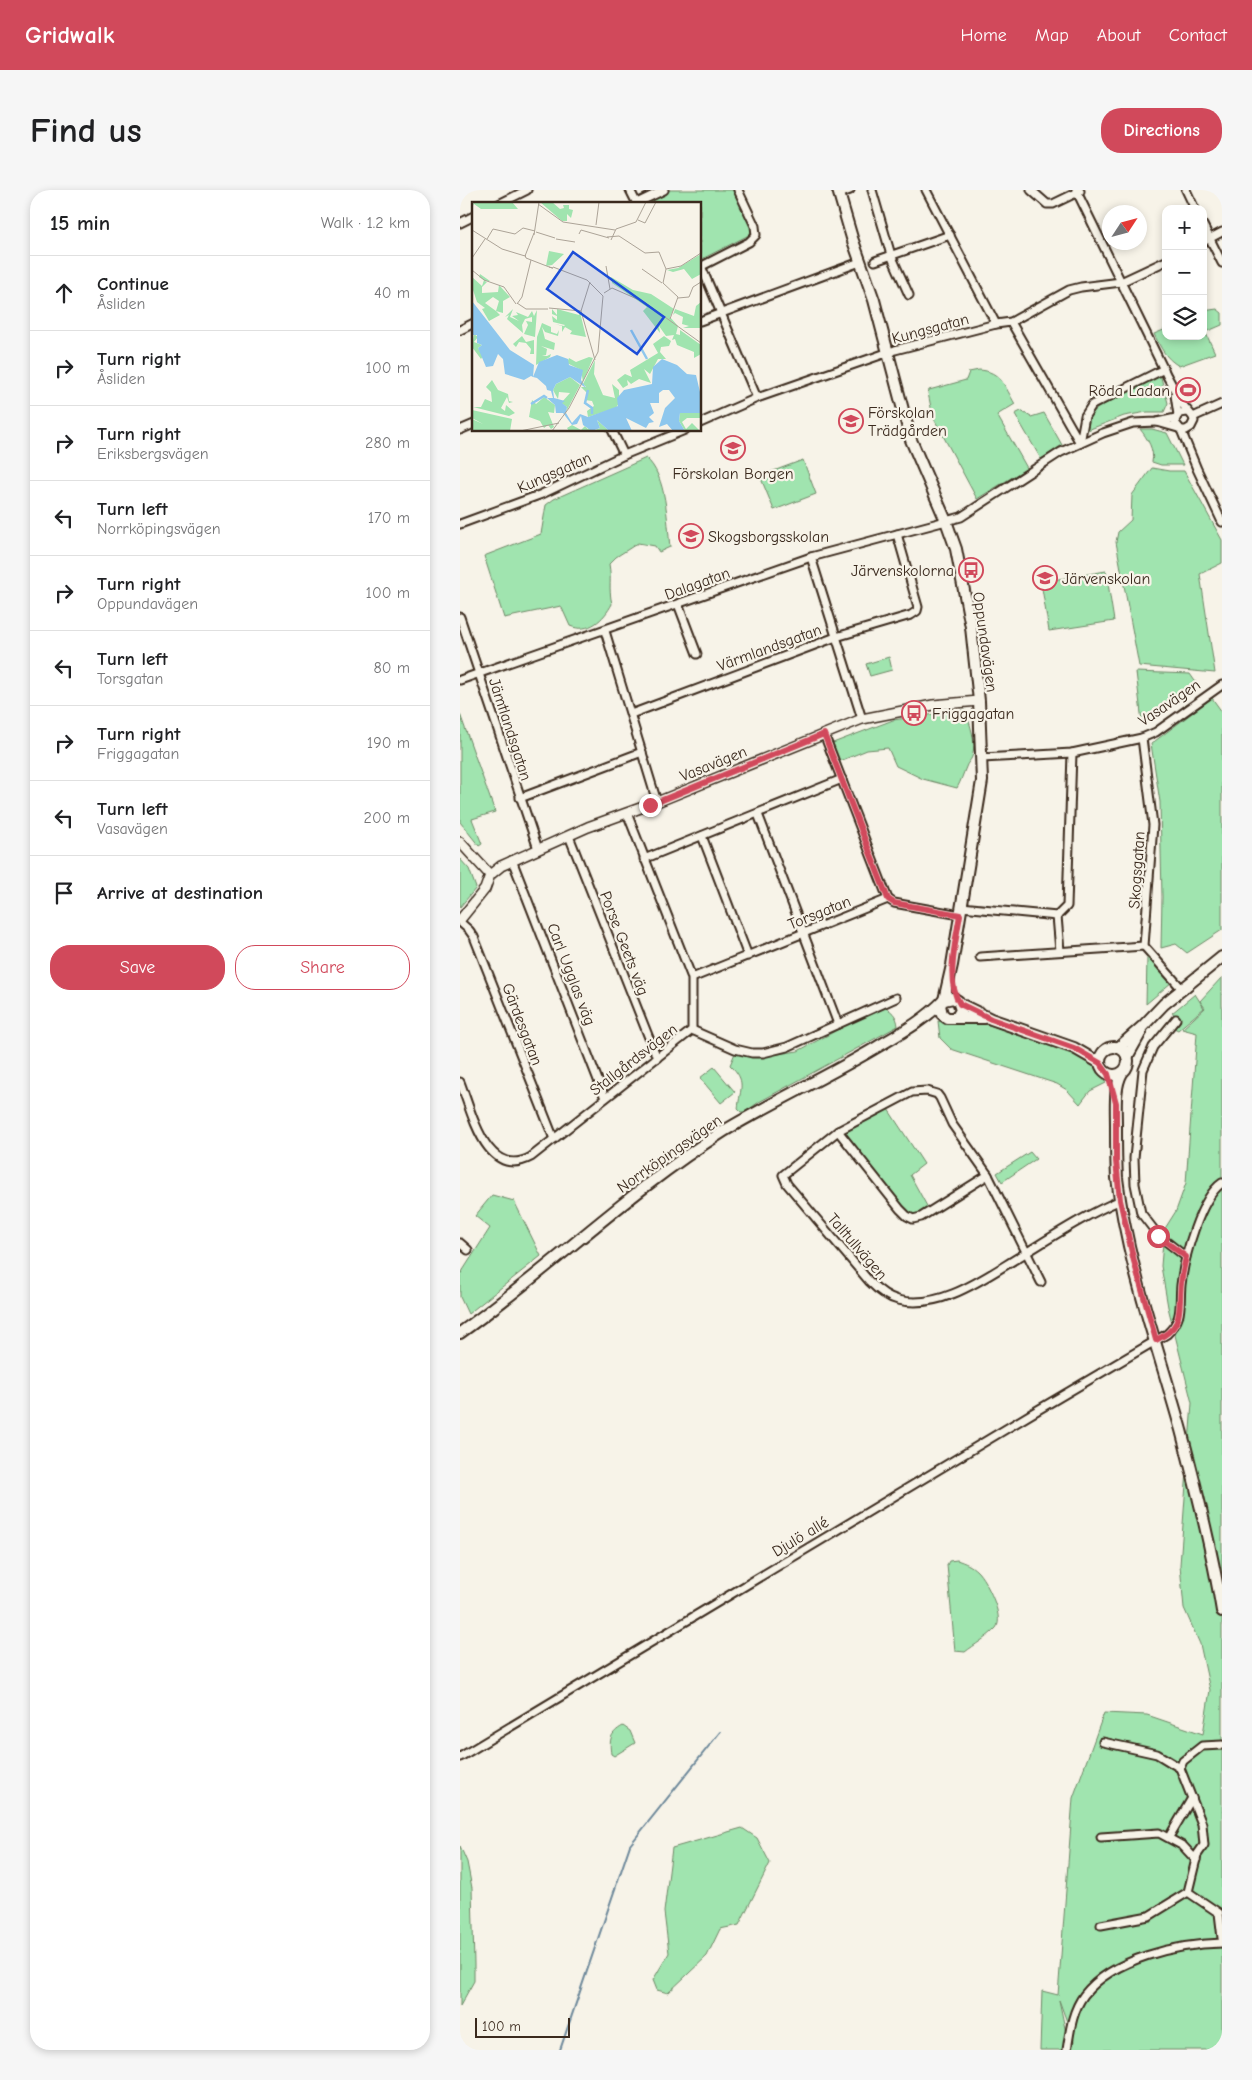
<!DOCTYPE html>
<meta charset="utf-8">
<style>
body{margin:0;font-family:"Comic Neue",sans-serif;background:#f6f6f6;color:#202124}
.controls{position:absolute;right:15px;top:15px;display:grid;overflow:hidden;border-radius:10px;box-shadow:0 2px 8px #0003}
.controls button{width:45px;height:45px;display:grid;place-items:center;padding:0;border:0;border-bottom:1px solid #e0e0e0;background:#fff;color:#202124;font:25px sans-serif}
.compass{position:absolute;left:642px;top:15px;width:45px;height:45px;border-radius:50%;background:#fff;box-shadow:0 2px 8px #0003;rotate:54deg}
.scale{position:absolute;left:15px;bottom:12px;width:95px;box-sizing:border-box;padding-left:5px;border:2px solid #3b2a1e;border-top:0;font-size:14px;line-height:18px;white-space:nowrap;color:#3b2a1e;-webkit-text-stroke:4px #f7f3e8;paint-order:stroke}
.stop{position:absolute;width:15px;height:15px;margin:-11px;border:4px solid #d1495b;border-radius:50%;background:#fff}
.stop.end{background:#d1495b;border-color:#fff;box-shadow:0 1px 5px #0008}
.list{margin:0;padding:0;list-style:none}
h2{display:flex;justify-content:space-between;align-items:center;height:65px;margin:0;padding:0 20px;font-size:21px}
h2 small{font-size:16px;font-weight:400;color:#757577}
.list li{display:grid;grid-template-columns:32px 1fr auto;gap:15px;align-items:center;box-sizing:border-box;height:75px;padding:0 20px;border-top:1px solid #e0e0e0}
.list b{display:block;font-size:19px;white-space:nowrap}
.list p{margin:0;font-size:16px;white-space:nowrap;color:#757577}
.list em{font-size:16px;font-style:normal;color:#757577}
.actions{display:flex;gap:10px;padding:15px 20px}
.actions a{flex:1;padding:11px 0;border:1px solid #d1495b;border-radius:20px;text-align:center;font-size:18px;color:#d1495b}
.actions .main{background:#d1495b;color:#fff}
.icon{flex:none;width:28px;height:28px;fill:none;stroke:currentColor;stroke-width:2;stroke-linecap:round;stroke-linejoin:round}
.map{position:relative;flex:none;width:762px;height:1860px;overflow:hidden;border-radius:20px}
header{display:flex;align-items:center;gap:30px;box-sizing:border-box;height:70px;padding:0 25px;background:#d1495b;color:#fff}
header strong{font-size:24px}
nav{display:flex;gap:28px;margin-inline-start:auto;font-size:18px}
.intro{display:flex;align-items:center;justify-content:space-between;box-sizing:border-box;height:120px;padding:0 30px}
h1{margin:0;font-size:35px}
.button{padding:12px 22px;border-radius:20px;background:#d1495b;color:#fff;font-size:18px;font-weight:700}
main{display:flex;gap:30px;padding:0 30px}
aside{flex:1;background:#fff;border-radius:20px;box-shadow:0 2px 8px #0003}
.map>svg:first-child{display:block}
.green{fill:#a0e4af;stroke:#6e8766}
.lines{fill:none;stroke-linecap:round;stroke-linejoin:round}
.stream{stroke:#6d889a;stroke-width:2}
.minor-casing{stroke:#3b2a1e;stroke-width:11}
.tertiary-casing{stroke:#3b2a1e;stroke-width:12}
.secondary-casing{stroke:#3b2a1e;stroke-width:14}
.minor{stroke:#f7f3e8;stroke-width:7}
.tertiary{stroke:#f7f3e8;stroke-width:9}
.secondary{stroke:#f7f3e8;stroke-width:10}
.route{stroke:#d1495b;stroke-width:6}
.labels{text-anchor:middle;stroke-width:4.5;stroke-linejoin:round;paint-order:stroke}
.street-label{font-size:16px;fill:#3b2a1e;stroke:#f7f3e8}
.poi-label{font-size:16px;fill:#3b2a1e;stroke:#f7f3e8;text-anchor:start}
.inset-river{fill:none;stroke:#8ec7ed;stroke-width:2.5}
.inset-road{fill:none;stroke:#aca397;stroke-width:1}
.view{fill:#1d4ed8;fill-opacity:0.15;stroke:#1d4ed8;stroke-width:2.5}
.inset-edge{fill:none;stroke:#3b2a1e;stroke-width:2.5}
</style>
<header>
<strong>Gridwalk</strong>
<nav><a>Home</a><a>Map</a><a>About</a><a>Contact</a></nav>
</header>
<div class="intro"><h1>Find us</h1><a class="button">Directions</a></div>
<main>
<aside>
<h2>15 min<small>Walk · 1.2 km</small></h2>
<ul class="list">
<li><svg class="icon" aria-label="ahead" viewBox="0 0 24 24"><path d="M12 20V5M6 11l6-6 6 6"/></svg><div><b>Continue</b><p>Åsliden</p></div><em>40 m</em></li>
<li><svg class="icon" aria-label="right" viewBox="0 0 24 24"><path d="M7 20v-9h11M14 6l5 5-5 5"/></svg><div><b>Turn right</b><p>Åsliden</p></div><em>100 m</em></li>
<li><svg class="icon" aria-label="right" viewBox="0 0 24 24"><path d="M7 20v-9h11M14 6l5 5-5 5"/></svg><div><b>Turn right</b><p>Eriksbergsvägen</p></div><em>280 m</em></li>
<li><svg class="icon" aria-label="left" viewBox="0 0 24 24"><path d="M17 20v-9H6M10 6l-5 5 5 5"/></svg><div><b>Turn left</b><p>Norrköpingsvägen</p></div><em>170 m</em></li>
<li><svg class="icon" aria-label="right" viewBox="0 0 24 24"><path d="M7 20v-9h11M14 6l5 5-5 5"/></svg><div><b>Turn right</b><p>Oppundavägen</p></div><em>100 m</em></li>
<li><svg class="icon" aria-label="left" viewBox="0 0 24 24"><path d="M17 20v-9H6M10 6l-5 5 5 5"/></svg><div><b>Turn left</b><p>Torsgatan</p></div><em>80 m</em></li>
<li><svg class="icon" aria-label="right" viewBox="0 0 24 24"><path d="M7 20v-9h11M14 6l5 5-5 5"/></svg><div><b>Turn right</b><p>Friggagatan</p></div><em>190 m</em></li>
<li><svg class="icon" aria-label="left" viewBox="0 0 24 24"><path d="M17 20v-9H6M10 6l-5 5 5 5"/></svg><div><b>Turn left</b><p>Vasavägen</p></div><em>200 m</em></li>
<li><svg class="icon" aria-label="arrive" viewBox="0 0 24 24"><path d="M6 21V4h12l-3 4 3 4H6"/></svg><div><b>Arrive at destination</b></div></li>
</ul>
<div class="actions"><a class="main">Save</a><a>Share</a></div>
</aside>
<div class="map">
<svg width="762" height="1860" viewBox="0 0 762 1860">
<rect width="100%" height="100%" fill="#f7f3e8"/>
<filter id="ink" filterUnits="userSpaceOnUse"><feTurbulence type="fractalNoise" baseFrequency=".02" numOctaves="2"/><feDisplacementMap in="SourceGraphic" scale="10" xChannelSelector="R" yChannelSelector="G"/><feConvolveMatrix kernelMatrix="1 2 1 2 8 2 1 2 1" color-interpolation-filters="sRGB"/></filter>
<g filter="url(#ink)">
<g class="green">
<path d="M208 0H275L293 38 289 45 240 70V14H184V12Z"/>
<path d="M757 119 762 123V135L748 141 743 130V121Z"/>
<path d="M743 137 755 163 719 176C705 168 701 158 694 144L706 139V146H743Z"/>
<path d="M519 180C541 181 545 197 555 214L537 225 567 278 517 309 473 227 468 203 469 200 506 190 509 182Z"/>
<path d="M700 184 708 213 704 222H687L664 226 625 241C626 230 629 225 638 218Z"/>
<path d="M561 221 571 227 584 223 602 255 581 269 555 224Z"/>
<path d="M680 239H692L707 243 723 275H701L692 272C695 260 687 248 680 239Z"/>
<path d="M186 268C207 286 207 331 210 357L199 362 195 356 178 353 156 367 149 374C152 390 148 397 152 414 144 429 129 444 110 436L101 416 44 428 24 366 81 344 86 315 94 309Z"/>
<path d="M343 270 356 304 314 320 300 286Z"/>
<path d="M692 278 709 281H724L762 350V373L740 384 755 483 679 476 656 352 658 342 671 330 672 305Z"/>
<path d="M646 381 654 431 589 441 581 392Z"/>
<path d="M429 467 432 480 410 486 406 474Z"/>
<path d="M676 482 730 484 737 494 682 532Z"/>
<path d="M752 508 762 522V740L727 763 716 754 701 758 702 707 700 612 691 554Z"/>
<path d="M505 520C510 534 517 552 512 567 511 570 507 573 506 577 503 584 501 591 497 598L463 589 436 576 428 558 407 560 380 571 373 553 433 530Z"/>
<path d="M0 524 35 622 12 629 22 654 19 656 0 632Z"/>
<path d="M0 669 9 679 16 698 0 717Z"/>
<path d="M687 768 712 792 686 814Z"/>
<path d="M762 787V1860H612L614 1851 599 1810 607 1848 603 1860H580L582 1801 598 1805 613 1608 644 1523 687 1525 743 1544 750 1500 740 1454 724 1418 720 1375 732 1213 708 1117 701 1076 704 1040 716 1021 726 993 737 843 722 839 745 818 740 811Z"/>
<path d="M735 804 744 818 718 840 714 838 720 832 718 826 712 823Z"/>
<path d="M422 816C431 820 437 825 438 836L299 912 285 922H281L278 919C280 898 287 891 270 875L275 863 299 867 338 861Z"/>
<path d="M514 830 622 866 636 876 646 893 630 901 620 914 607 900 597 894 491 859 480 848 478 831 491 834Z"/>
<path d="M254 877 275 902 261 913 240 888Z"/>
<path d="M428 919 464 974 450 985 468 1018 454 1026 442 1017 384 941Z"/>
<path d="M570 962 576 969 542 992 537 983Z"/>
<path d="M32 1005 54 1011 81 1066 8 1124 0 1107V1085L30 1038 15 1026Z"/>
<path d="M497 1370C505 1373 511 1375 517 1381 526 1390 545 1427 536 1438 528 1447 514 1455 505 1462L495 1461 487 1375 489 1371Z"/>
<path d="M163 1536 170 1541 175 1553 154 1566 151 1564C149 1550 150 1543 163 1536Z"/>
<path d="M282 1638 297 1648 310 1673 279 1735 260 1739 247 1766 208 1803 197 1800 193 1790 209 1763 204 1722 212 1658Z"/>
<path d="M0 1656 7 1672 12 1698 14 1774V1791L0 1816Z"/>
</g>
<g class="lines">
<path class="stream" d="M100 1860 170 1655 260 1542"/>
<defs>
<g id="minor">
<path d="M170 0 177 14"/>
<path d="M412 0 431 65 449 105"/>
<path d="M466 0 536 134"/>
<path d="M571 0 587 14H593L620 1"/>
<path d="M616 0 707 186 723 215 733 227 734 231 731 237 726 240H721L716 234 715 230 719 223 728 222"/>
<path d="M726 0 735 19"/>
<path d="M379 4 390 0"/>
<path d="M177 13 204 0"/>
<path d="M39 14 67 0"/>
<path d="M0 33 14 26"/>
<path d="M743 35 762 73"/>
<path d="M743 52 762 42"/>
<path d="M415 71 490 45"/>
<path d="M241 76 297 208"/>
<path d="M240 77 289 52 296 45 295 36 278 0"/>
<path d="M240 131 400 72"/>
<path d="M551 132 620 253"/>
<path d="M0 140 14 133"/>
<path d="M715 205 718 225"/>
<path d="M733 227 762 214"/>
<path d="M697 232 718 238"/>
<path d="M240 233 297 208 435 160 536 134 551 132 609 100 621 97 661 92 706 71"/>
<path d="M0 240 14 234"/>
<path d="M152 240 164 265"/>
<path d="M721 240 737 279 762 332"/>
<path d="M620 253 625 226 632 215 704 179"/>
<path d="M0 334 82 304 164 265 225 240"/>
<path d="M351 367 402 529"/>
<path d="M218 414 237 464"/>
<path d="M0 427 78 659"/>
<path d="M145 441 197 612"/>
<path d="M0 490 351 367 501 327 601 262 643 243 673 233 697 232 716 228"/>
<path d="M171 524 376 447 451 425 457 421 458 417 437 344"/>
<path d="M364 544 428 709"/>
<path d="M682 548 693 635 684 756 722 799"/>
<path d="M522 568 612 563 682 548 696 542 762 495"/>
<path d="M60 608 182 562"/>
<path d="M298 624 378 834"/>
<path d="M109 646 197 868"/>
<path d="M242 646 288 766"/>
<path d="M184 669 382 589"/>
<path d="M52 670 145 908"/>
<path d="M501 717 597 726"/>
<path d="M0 732 9 740 14 747 94 949"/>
<path d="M600 761 597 726 607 716 612 563"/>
<path d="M520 767 684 756"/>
<path d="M232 788 428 709 434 713 500 725"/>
<path d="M716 829 693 857 683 880 674 968 675 994 681 1023 698 1045 726 1067"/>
<path d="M232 840 275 859 292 863H303L327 857 436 808"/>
<path d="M0 892C12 922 26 991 71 967L232 840V788L167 623"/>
<path d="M378 941 440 1019 447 1026 453 1029 461 1027 528 985"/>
<path d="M0 1053 8 1060"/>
<path d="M581 1092 528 985 492 934 480 908 477 904 467 901 452 902 378 941 323 985 327 994 409 1091C417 1099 426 1107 438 1110 482 1121 528 1085 564 1064 595 1045 627 1024 661 1010"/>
<path d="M643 1552 697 1564 720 1578"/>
<path d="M762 1555 742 1556 723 1571 720 1578 742 1634 744 1655 737 1665 728 1702 759 1723 762 1748"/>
<path d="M0 1567 571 1224 707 1144C724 1128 719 1116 721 1095 724 1068 740 1008 762 993"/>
<path d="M641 1647 699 1643 723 1656 736 1670"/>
<path d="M709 1647 732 1608"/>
<path d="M641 1735 689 1726 728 1702"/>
<path d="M607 1860C610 1841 612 1821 624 1805 653 1768 718 1754 762 1753"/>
</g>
<g id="tertiary">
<path d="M0 652 30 685"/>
<path d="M0 730 25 699 30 685 41 676 128 637 197 612 402 529 473 515 519 511"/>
</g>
<g id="secondary">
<path d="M378 0 392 48 414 110 451 250 486 331 496 359 511 437 519 511 522 591 492 775 484 810"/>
<path d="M500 814 531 829 614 858 640 873"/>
<path d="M480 815 482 824 487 828H525"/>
<circle cx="654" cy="871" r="14"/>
<path d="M658 858 683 836 704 814 762 767"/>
<path d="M667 867 681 842"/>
<path d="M662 883C654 897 656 918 656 935 656 952 656 970 657 988 667 1073 698 1157 721 1240 737 1300 752 1360 762 1421"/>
<path d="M0 1143C90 1079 170 1000 264 941 314 911 367 887 417 857 441 843 465 830 484 810L493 808 498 811 501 820 497 827"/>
</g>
</defs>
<use href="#minor" class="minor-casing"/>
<use href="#tertiary" class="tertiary-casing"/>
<use href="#secondary" class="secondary-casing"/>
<use href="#minor" class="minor"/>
<use href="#tertiary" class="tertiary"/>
<use href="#secondary" class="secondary"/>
</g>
</g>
<g class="lines" filter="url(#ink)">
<path class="route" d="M190 615 364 544 428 709 434 713 500 725C496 750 485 791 500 814L531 829 614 858 640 873 648 884 656 913V971L660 1010 674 1071 696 1150C725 1136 718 1122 721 1094 722 1085 724 1076 726 1067L698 1046"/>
</g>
<defs>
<symbol id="stadium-ring" viewBox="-11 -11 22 22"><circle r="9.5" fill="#f7f3e8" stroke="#d1495b" stroke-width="1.5"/><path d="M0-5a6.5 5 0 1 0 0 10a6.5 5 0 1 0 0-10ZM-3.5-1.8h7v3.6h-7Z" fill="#d1495b"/></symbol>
<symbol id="school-ring" viewBox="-11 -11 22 22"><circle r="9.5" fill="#f7f3e8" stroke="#d1495b" stroke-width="1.5"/><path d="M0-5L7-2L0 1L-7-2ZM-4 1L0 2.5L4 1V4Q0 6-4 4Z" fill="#d1495b"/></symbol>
<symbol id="bus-ring" viewBox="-11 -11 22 22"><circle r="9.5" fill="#f7f3e8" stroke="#d1495b" stroke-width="1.5"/><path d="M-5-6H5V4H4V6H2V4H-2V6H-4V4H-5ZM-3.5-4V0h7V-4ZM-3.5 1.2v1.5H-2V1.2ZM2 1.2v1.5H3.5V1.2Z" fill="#d1495b"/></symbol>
</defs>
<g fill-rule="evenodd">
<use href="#stadium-ring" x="714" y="186" width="28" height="28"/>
<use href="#school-ring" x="377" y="217" width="28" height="28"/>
<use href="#school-ring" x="259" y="244" width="28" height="28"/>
<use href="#school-ring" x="217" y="332" width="28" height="28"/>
<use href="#bus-ring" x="497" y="366" width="28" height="28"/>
<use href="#school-ring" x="571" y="374" width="28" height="28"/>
<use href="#bus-ring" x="440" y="509" width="28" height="28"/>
</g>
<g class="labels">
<g class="street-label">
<text transform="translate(470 138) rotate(-15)" y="6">Kungsgatan</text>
<text transform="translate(94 282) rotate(-24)" y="6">Kungsgatan</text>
<text transform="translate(237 393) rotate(-20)" y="6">Dalagatan</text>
<text transform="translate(526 452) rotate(82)" y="6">Oppundavägen</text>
<text transform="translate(309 457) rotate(-20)" y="6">Värmlandsgatan</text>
<text transform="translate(709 512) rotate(-34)" y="6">Vasavägen</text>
<text transform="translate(51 539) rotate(72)" y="6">Jämtlandsgatan</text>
<text transform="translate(253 573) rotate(-22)" y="6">Vasavägen</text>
<text transform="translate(676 680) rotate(-86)" y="6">Skogsgatan</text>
<text transform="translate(359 722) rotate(-22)" y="6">Torsgatan</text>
<text transform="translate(165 753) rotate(69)" y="6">Porse Geets väg</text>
<text transform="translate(112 784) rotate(69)" y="6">Carl Ugglas väg</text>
<text transform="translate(63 834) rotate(69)" y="6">Gärdesgatan</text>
<text transform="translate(173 869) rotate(-38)" y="6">Stallgårdsvägen</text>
<text transform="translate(209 963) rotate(-35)" y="6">Norrköpingsvägen</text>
<text transform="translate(398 1056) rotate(49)" y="6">Talltullvägen</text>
<text transform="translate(340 1346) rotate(-31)" y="6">Djulö allé</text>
</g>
<g class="poi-label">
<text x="710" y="206" text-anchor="end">Röda Ladan</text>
<text x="408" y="228">Förskolan<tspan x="408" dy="18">Trädgården</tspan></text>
<text x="273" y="289" text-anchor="middle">Förskolan Borgen</text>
<text x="248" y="352">Skogsborgsskolan</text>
<text x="494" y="386" text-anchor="end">Järvenskolorna</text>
<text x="602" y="394">Järvenskolan</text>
<text x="472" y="529">Friggagatan</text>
</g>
</g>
<g transform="translate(12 12)">
<rect width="229" height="229" fill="#f7f3e8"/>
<path d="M40 0 46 7H9L2 2 0 5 2 0ZM68 0H80L88 7 92 6 91 3H97V7L101 8 99 16 95 12V19H90ZM77 49 92 52 80 63 74 64ZM229 52V72L220 77 212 67 201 70 195 68 206 66ZM8 72 18 79H13L15 80 10 85V91L26 90 27 83 38 95 31 99V111L24 109 28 113 17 119 10 107 13 106 5 100 0 85V75L10 84 12 78 7 75ZM21 95 27 99 24 109 13 101ZM139 75 161 88 179 92 202 107 198 115 206 124 204 132 208 133V128L229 143V152L222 156V150L205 143 203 137 200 138 202 133 194 134 187 124 188 131 171 109 175 105 140 81ZM229 100V126H211L217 124 210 122 211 115 203 111 201 113 203 107 222 114 224 104ZM41 107 38 115 47 119 40 114 46 113 44 110 56 115 60 109 62 114 65 108 63 135 52 132 56 123 54 119 60 120V115L53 117 50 123 51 131 35 117 37 113 33 115ZM80 107 85 113V107L107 113 108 110 114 135 98 132 100 129 93 125 90 130V124L83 122 92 124 93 123 81 120 80 114 85 118V114L80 112ZM70 121 79 125V130L85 132 87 128 86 134 73 130 70 125 73 137 83 141 82 148 69 144 75 147 74 153 70 154H75L79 152 78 155 64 163 65 135ZM2 132 6 135 2 140 10 143 6 146 11 154 9 157 0 145ZM50 134 54 140 62 138V152H58L59 147 54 141 47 140 44 145 41 142ZM192 134 199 139 197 144 189 145 188 150 194 157H186L178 172 172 167 179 181 167 177 159 182 155 178 156 183 151 186 145 178 153 172 160 175 158 168 186 151 181 142ZM117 155 121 156 111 180 109 168 95 161 97 156 104 160ZM123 158 122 172 131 193 143 196 140 182 147 188V201L144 206 116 215 115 209 122 204 120 199 113 198 116 192 109 185H114L111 182ZM98 175 108 183 94 210 95 205 89 201 98 191 87 190 86 197 81 188 84 182ZM20 178 26 188 36 192 37 199 41 200 37 201 35 195 29 206 33 209 34 203 43 211 37 214 1 205H9L13 197 20 200 19 190 14 185ZM72 195 83 203 82 211 76 210 82 225 79 227 76 223 72 226 68 219 57 215 60 198 64 202ZM229 200V216H215L210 220 214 227 220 221 228 229H213L207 219 208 211H228ZM0 208 40 217 38 229H0V217L11 222 0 216ZM125 218 137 229H97L95 226 100 223 109 228 113 224 116 227 117 224 121 229 128 226Z" fill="#a0e4af" fill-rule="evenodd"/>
<path d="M0 99 38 148 62 163 61 175 67 160 85 153 96 157 97 163 111 168 109 178 114 186 98 175 84 182 81 188 82 196 93 199 90 201 95 205 94 211 100 221 108 212 116 215 146 204 145 196 152 188 180 182 181 165 190 157 205 163 215 172 224 173 228 190V211H208L207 219 213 229H201L195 222 187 225 193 206 203 196 197 188H191L187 191V201H178L182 211 177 215 182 220 177 221 174 226 154 216 160 229H137L125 218 128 226 120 229 111 223 109 214 105 222 100 223 91 211H84L83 203 75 196H81L79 189 75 188 74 184 65 176 61 175 59 174 52 178 33 172 31 157 26 152 21 164 14 165 6 146 10 143 5 141V133H0Z" fill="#8ec7ed"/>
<path class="inset-river" d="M159 128 175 157M116 188 113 201 120 206V212M59 202 72 194 75 196"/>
<path class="inset-road" d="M66 2 91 20 143 28M166 18 173 21 184 0M124 23 127 0M0 28 30 47 53 54M64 30 83 36M107 32 109 28 137 36M62 33 67 0M135 35 147 34 173 51 187 50 194 67 191 81M15 37 21 27 43 32 51 26 63 29M84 37 103 40M139 38 144 27 164 20 174 0M53 53 54 56 72 63 80 66H81L77 65M53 54 62 31M0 56 13 37M134 64 138 87M170 67 190 81M194 67 209 64 229 51M0 68 12 78 32 85 44 102M118 80 109 109 123 158M191 81 206 95 198 117M132 91 140 86 172 100 229 141M206 96 217 95 221 85 229 80M45 101 54 107H76M45 102 50 95 59 58M77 106 109 109M48 229 87 221M80 229 97 206 126 150 131 94 115 78 81 65"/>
<path class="view" d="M101 50 192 115 165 152 75 87Z"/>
<rect width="229" height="229" class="inset-edge"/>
</g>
</svg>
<div class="controls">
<button>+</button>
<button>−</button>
<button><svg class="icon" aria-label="layers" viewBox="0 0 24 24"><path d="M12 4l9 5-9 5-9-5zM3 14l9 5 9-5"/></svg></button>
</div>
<svg class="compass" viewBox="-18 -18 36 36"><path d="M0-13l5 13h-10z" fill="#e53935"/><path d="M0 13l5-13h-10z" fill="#757577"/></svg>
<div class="scale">100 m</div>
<div class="stop" style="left:698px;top:1046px"></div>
<div class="stop end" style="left:190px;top:615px"></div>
</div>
</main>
